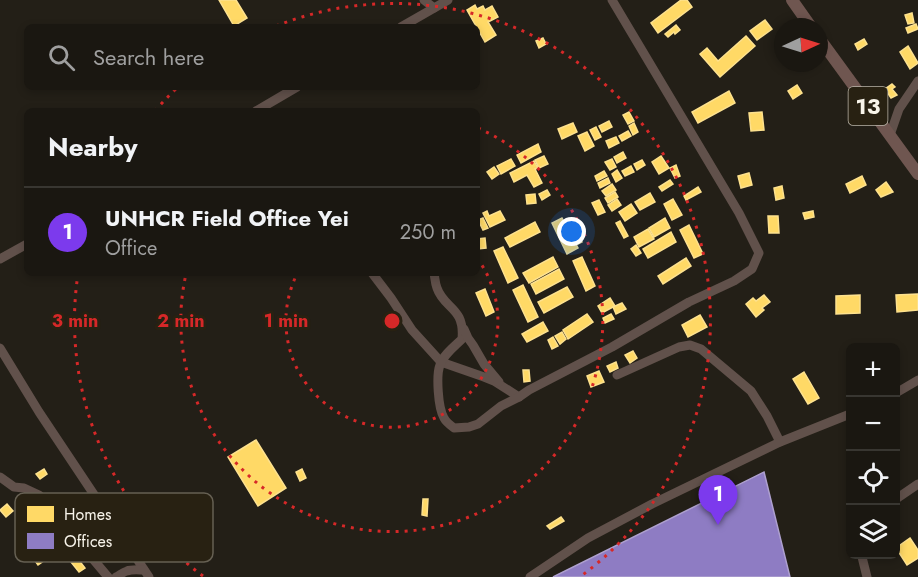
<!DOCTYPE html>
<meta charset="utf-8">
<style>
body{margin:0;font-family:Jost,sans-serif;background:#27241f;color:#f1f3f6}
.controls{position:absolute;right:18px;bottom:18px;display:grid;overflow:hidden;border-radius:9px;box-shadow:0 3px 9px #0003}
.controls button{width:54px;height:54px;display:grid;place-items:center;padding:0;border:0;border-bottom:2px solid #383631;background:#1a1711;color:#f1f3f6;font:30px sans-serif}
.compass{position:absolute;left:774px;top:18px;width:54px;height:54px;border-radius:50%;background:#1a1711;box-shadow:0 3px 9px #0003;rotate:86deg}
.you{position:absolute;left:572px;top:232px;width:21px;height:21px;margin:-15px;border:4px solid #fff;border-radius:50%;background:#1a73e8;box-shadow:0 0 0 9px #1a73e833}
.badge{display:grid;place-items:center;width:39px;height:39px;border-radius:50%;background:#7c3aed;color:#fff;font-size:20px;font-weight:700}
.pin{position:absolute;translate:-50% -50px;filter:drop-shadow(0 2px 3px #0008)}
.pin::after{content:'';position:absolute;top:32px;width:21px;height:18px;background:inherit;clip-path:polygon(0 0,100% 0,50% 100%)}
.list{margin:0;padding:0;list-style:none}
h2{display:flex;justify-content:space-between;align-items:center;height:78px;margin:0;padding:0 24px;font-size:26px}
h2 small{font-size:20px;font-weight:400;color:#9f9f9f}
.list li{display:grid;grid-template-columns:39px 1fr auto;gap:18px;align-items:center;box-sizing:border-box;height:90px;padding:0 24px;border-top:2px solid #383631}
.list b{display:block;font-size:22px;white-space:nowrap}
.list p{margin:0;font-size:20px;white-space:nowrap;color:#9f9f9f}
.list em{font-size:20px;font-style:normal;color:#9f9f9f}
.icon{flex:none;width:33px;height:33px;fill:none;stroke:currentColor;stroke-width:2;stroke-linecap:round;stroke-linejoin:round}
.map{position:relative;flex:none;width:918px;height:577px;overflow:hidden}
.search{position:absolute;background:#1a1711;box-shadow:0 3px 9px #0003;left:24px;top:24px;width:456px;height:66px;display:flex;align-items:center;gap:15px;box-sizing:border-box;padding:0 21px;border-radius:9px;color:#9f9f9f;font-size:22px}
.panel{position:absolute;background:#1a1711;box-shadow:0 3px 9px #0003;left:24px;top:108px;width:456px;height:168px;border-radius:9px}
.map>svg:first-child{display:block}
.homes{fill:#ffd966;stroke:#fde18e;stroke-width:1.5}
.offices{fill:#8e7cc3;stroke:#aea0cf;stroke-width:1.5}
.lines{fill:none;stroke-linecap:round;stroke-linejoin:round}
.minor{stroke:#61514b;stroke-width:9}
.major{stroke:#6f5650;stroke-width:12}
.ring{fill:none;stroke:#d62828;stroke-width:3;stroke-dasharray:3 6}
.labels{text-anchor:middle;stroke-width:6;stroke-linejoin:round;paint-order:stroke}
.shield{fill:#282112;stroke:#bab5a9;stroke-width:1.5}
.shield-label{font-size:22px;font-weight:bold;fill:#f8f4ea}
.key{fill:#282112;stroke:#666053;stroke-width:1.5}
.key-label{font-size:16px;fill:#f8f4ea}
.centre{fill:#d62828;stroke:#282112;stroke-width:3}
.ring-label{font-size:18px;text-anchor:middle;font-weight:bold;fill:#d62828;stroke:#282112;stroke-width:6;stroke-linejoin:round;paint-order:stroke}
</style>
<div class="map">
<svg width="918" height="577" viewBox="0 0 918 577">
<rect width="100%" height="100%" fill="#231f17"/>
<g class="homes">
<path d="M219 0H236L247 18 234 26Z"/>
<path d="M681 0H687L692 7 658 33 651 23Z"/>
<path d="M475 5 477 9 483 6 485 10 492 6 498 17 488 22 496 35 485 42 467 10Z"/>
<path d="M912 13 914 23 908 24 905 15Z"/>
<path d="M765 20 772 29 757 40 750 31Z"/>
<path d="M916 24 918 29 908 33 906 28Z"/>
<path d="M676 25 680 30 675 34 674 32 668 37 665 34Z"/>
<path d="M746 36 755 46 720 77 700 54 707 48 718 61Z"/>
<path d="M543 38 546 44 539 48 536 41Z"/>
<path d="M864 39 867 44 858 50 855 44Z"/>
<path d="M908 46 918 63 910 69 900 52Z"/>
<path d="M892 84 895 87 892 89 897 95 891 98 885 89Z"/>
<path d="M797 85 802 93 793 99 788 91Z"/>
<path d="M729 91 735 103 698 123 692 112Z"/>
<path d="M629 112 634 121 628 124 623 115Z"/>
<path d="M762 112 764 130 751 131 749 113Z"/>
<path d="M609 121 612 127 602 132 599 126Z"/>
<path d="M573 123 577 132 562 139 558 129Z"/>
<path d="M634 123 638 132 633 135 629 126Z"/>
<path d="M596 127 601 137 595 140 590 130Z"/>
<path d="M628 131 631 136 622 141 619 136Z"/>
<path d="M587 132 594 146 585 151 578 136Z"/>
<path d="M616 137 619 143 609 148 606 141Z"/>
<path d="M538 144 541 152 521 163 517 155Z"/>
<path d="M623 152 626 158 617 163 614 157Z"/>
<path d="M544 156 548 164 539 168 535 160Z"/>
<path d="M661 156 669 168 659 174 652 162Z"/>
<path d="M511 159 515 166 501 174 497 166Z"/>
<path d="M612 159 616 167 610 170 605 162Z"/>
<path d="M642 160 645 165 637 170 634 164Z"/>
<path d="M534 161 538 168 535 169 542 183 534 187 527 175 514 182 510 173Z"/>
<path d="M676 165 680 176 675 178 670 168Z"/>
<path d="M631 166 634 172 625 176 622 171Z"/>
<path d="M494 167 499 174 492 179 487 172Z"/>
<path d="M617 170 622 178 616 182 612 174Z"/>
<path d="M604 171 607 176 597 181 595 176Z"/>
<path d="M749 173 752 185 741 188 738 176Z"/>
<path d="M862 176 866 185 850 193 846 184Z"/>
<path d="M608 178 610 183 600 188 598 183Z"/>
<path d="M670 180 673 184 662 191 659 187Z"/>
<path d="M886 182 893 192 881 197 876 190Z"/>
<path d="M612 184 616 190 606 196 602 191Z"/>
<path d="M782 186 784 198 776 200 774 188Z"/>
<path d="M698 187 701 192 686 200 684 196Z"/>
<path d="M547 190 550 195 542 200 539 194Z"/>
<path d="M615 192 618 197 608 203 605 198Z"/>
<path d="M650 193 655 202 640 210 635 202Z"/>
<path d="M535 194 536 203 527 204 526 195Z"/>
<path d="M617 199 621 205 612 211 608 205Z"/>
<path d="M673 199 682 215 672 220 664 204Z"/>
<path d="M599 200 605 212 598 215 592 203Z"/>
<path d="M631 204 637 213 625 221 619 212Z"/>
<path d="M487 211 489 216 500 211 505 220 490 227 483 213Z"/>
<path d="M813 211 814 217 805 219 803 213Z"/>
<path d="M768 216H778L779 233H769Z"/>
<path d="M483 218 488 228 483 230 478 220Z"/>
<path d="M562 218 578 248 567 254 552 223Z"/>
<path d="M665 218 670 228 654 237 649 228Z"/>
<path d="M620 221 628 236 624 238 616 223Z"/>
<path d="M535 222 540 232 510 247 505 238Z"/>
<path d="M689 225 703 254 694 258 680 230Z"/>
<path d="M648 229 654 239 639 247 634 237Z"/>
<path d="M577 231 582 242 578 244 573 234Z"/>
<path d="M671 232 676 242 648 258 643 249Z"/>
<path d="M485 238 486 248 478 249 477 239Z"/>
<path d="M636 245 641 253 636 256 631 249Z"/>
<path d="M503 247 518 278 508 283 494 251Z"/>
<path d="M553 257 558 267 529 283 523 273Z"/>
<path d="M582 257 595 286 586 291 573 261Z"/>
<path d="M686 258 691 266 663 284 658 276Z"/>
<path d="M559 269 564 279 536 294 531 284Z"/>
<path d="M523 285 538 317 528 322 513 290Z"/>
<path d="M567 287 573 297 544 313 538 302Z"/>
<path d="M485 289 494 312 486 316 476 293Z"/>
<path d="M918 294V310L897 312 896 295Z"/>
<path d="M764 295 770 302 762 308 764 310 756 317 746 304 753 298 756 301Z"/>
<path d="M860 295V313L836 314V296Z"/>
<path d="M610 298 615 306 602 313 598 306Z"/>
<path d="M622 303 626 309 616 314 613 307Z"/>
<path d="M587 314 593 322 568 339 563 330Z"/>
<path d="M611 314 614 319 605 323 603 318Z"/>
<path d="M700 315 707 327 688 337 682 325Z"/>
<path d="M543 322 548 331 527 342 522 334Z"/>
<path d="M562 332 566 339 560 344 555 336Z"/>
<path d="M553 337 558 346 552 349 548 340Z"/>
<path d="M633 351 637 358 630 363 625 355Z"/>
<path d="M616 362 618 368 610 372 607 366Z"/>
<path d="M523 370H529L530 381 524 382Z"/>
<path d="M599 371 604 382 591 387 587 376Z"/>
<path d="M804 372 819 398 808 404 793 379Z"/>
<path d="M256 440 286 488 258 506 228 457Z"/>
<path d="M44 469 47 474 40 479 36 474Z"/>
<path d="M302 469 306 478 300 481 296 472Z"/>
<path d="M762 478 765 484 756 489 752 483Z"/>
<path d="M750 482 755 489 745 496 740 489Z"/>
<path d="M423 499H428L427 516 422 515Z"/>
<path d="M7 504 13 511 6 517 0 510Z"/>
<path d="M707 504 710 510 708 511 718 526 708 532 704 525 708 522 699 509Z"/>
<path d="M722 510 727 521 718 525 713 514Z"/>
<path d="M767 512 771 522 760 526 756 515Z"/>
<path d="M561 517 564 521 550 529 547 526Z"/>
<path d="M743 526 758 553 745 560 730 533Z"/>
<path d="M910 538 918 550V558L907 565 896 548Z"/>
<path d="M710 540 727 574 720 577H715L699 545Z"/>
<path d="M671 549 682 566 668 575 666 571 659 575 655 569 661 566 657 558Z"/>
<path d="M40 553 45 560 38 565 33 558Z"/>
<path d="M78 559 85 568 79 572 71 562Z"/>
<path d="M651 562 659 577H637L646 572 643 567Z"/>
<path d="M776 566 779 577H754L753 572Z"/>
</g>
<path class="offices" d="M764 472 790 577H553Z"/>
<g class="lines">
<g class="minor">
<path d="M424 0 434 8"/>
<path d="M401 27 448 0"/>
<path d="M256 111 297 87"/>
<path d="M890 135 899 109 918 81"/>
<path d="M0 259 27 244"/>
<path d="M372 273 391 298 412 330 441 362 484 377 494 381 519 397"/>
<path d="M434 273C435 278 435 283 437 288 444 309 465 307 462 339 455 346 443 355 440 365 436 375 438 408 444 418 446 422 450 425 454 428L469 427 478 424 501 406 519 397 529 390 612 347 689 302 734 281 752 269 759 253 739 213 612 0"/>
<path d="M464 329 468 338 473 345 484 364 499 382"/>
<path d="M0 348 39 412 149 577"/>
<path d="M617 375 679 347 690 345 701 349 751 391 767 416 780 442"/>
<path d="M896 393 918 380"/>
<path d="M0 477 14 487 24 488 39 495 108 577"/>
<path d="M896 499 918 484"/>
<path d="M862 554V557L867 577"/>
<path d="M116 577C120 575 123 572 127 571 132 569 139 570 144 570"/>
<path d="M530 577 588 538 652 504 780 442 850 414"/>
</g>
<g class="major">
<path d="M792 0 811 27"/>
<path d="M819 38 918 174"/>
</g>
</g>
<g class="ring">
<path d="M477 258A106 106 0 1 1 297 274"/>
<path d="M372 111A211 211 0 0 1 412 111M478 128A211 211 0 1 1 186 274"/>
<path d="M203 576A317 317 0 0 1 78 274M155 111A317 317 0 0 1 178 87M276 26A317 317 0 0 1 581 576"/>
</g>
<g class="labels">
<rect class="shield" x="848.5" y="87" width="39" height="38" rx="4.5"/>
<g class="shield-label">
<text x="868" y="114">13</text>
</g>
</g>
<rect x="15" y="493" width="198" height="69" rx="9" class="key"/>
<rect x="27" y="506" width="27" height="16" fill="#ffd966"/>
<rect x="27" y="533" width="27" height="16" fill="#8e7cc3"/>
<g class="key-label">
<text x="64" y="520">Homes</text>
<text x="64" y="547">Offices</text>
</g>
<circle cx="392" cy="321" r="9" class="centre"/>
<g class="ring-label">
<text x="286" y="327">1 min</text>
<text x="75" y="327">3 min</text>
<text x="181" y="327">2 min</text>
</g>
</svg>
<div class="controls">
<button>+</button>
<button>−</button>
<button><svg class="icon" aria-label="locate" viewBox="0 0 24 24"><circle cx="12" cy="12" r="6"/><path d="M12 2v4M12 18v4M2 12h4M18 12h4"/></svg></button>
<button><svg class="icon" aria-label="layers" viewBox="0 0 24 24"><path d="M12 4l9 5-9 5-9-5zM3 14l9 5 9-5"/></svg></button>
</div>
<svg class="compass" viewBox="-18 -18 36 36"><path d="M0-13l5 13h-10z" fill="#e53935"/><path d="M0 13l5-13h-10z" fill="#9f9f9f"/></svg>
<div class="you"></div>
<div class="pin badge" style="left:718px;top:525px">1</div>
<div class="search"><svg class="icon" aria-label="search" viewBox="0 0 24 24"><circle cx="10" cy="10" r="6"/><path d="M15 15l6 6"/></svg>Search here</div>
<section class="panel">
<h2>Nearby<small></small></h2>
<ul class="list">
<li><span class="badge">1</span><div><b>UNHCR Field Office Yei</b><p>Office</p></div><em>250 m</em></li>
</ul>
</section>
</div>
